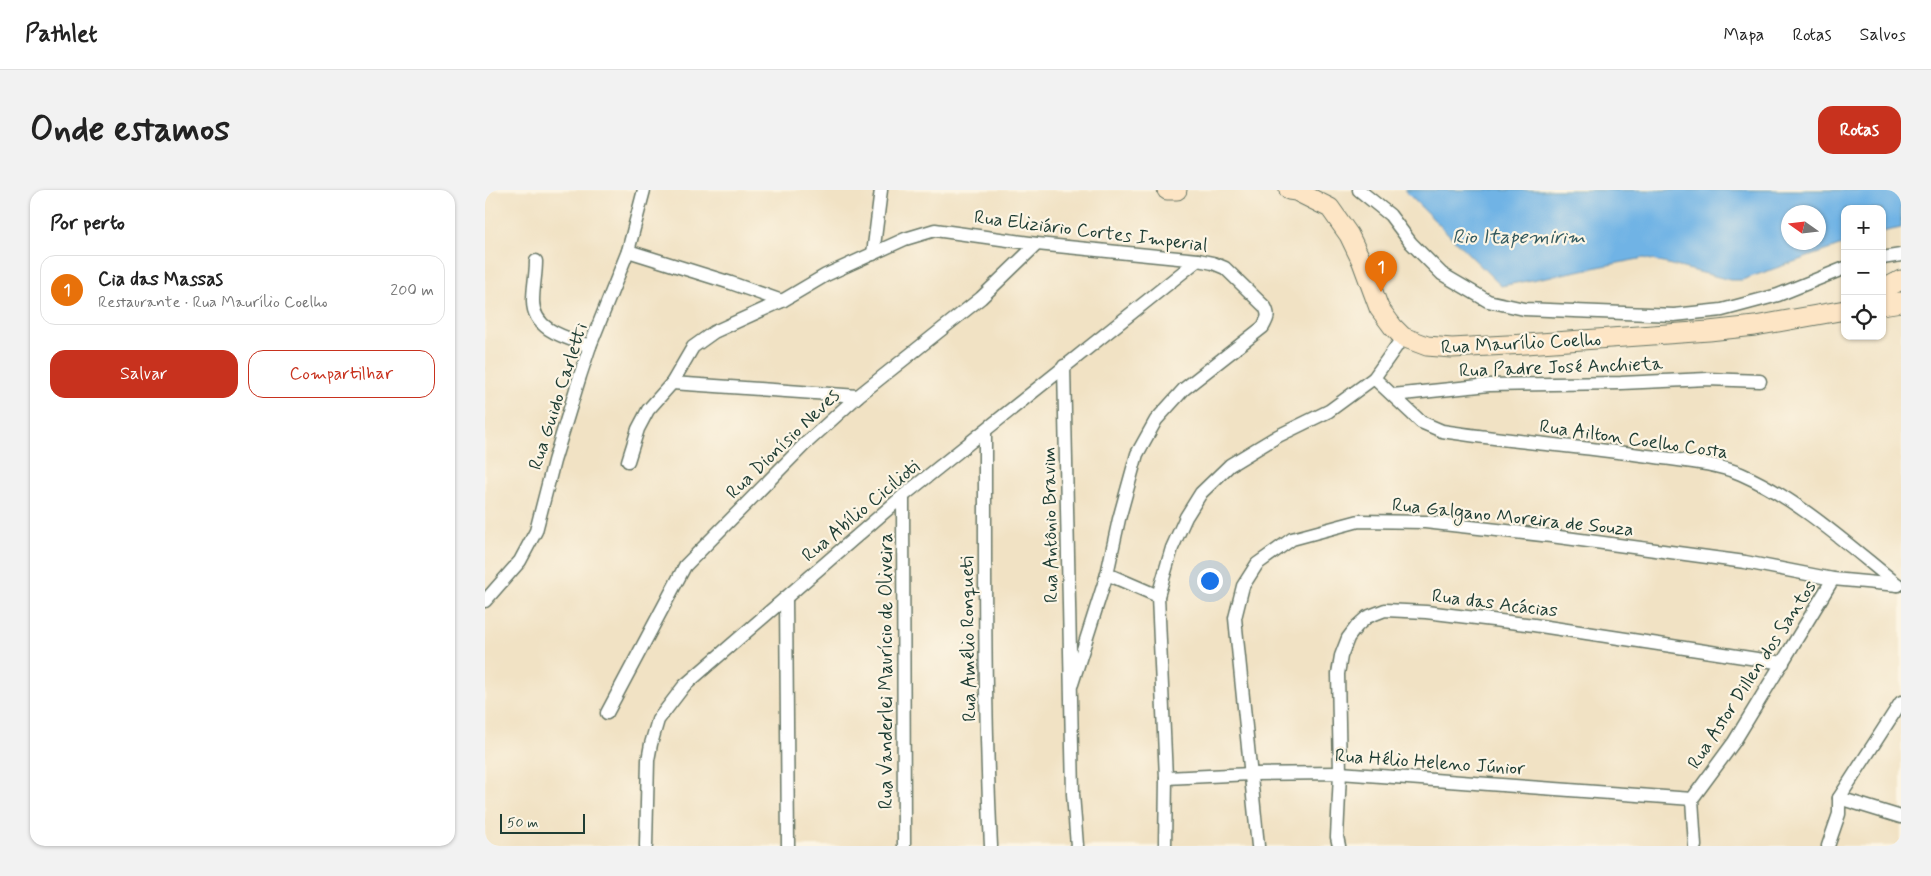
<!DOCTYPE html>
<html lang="pt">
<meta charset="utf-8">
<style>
body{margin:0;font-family:Mynerve,sans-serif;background:#f2f2f2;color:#222}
.controls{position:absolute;right:15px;top:15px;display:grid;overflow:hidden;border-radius:10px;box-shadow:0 1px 4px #0004}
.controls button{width:45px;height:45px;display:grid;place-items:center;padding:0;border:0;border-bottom:1px solid #e0e0e0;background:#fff;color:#222;font:25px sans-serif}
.compass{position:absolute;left:1296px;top:15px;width:45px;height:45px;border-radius:50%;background:#fff;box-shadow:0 1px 4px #0004;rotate:284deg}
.scale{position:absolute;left:15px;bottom:12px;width:85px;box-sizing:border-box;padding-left:5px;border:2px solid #1f3d34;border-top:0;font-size:14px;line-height:18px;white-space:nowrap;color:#1f3d34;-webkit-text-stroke:4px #fcf5e5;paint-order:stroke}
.you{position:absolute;left:724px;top:390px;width:18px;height:18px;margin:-12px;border:4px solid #fff;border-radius:50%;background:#1a73e8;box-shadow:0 0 0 8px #1a73e833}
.badge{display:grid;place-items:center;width:32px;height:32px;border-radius:50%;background:#c8321e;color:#fff;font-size:16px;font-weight:700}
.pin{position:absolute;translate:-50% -41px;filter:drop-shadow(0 1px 2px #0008)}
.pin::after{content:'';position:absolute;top:26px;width:18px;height:15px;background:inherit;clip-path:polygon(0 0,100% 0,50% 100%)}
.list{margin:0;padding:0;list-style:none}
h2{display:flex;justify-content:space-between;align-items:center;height:65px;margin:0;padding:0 20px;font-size:21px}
h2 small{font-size:16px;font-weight:400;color:#767676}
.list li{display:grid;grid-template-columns:32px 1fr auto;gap:15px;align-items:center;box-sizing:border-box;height:70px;margin:0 10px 10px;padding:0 10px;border:1px solid #e0e0e0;border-radius:15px}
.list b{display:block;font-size:19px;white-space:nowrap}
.list p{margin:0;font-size:16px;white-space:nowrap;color:#767676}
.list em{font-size:16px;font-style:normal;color:#767676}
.actions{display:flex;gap:10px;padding:15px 20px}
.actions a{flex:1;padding:11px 0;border:1px solid #c8321e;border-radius:15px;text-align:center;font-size:18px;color:#c8321e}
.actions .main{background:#c8321e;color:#fff}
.icon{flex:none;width:28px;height:28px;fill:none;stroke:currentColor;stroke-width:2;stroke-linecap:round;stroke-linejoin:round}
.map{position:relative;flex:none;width:1416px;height:656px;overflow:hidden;border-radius:15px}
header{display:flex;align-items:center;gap:30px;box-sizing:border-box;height:70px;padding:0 25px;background:#fff;border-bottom:1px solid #e0e0e0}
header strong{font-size:24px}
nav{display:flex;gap:28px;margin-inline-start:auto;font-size:18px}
.intro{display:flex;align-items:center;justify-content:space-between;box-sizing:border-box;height:120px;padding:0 30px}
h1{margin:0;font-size:35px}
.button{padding:12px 22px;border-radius:15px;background:#c8321e;color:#fff;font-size:18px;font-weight:700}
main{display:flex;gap:30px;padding:0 30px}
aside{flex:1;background:#fff;border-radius:15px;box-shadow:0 1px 4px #0004}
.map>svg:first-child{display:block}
.water{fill:#6fb3e5;stroke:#47788c;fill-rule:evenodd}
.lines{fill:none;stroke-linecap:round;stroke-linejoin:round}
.street-casing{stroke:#687766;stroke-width:15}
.secondary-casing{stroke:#687766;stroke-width:21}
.street{stroke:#fff;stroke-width:12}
.secondary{stroke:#fde5c5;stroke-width:19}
.labels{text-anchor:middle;stroke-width:4.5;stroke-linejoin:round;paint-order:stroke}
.street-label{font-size:19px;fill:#1f3d34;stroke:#fcf5e5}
.water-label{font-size:20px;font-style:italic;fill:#335a60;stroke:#fcf5e5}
</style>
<header>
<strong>Pathlet</strong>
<nav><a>Mapa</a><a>Rotas</a><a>Salvos</a></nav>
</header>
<div class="intro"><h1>Onde estamos</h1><a class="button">Rotas</a></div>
<main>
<aside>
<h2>Por perto<small></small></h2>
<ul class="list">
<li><span class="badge" style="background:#e8710a">1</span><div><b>Cia das Massas</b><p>Restaurante · Rua Maurílio Coelho</p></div><em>200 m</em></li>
</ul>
<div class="actions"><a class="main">Salvar</a><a>Compartilhar</a></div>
</aside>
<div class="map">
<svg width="1416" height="656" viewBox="0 0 1416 656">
<rect width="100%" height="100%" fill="#fcf5e5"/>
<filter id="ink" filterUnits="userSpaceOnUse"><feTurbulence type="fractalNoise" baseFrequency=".02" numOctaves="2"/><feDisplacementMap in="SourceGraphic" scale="10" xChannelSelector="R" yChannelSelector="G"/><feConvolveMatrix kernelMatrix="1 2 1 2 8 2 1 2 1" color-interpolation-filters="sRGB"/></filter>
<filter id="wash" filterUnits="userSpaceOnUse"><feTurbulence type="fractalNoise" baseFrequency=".0096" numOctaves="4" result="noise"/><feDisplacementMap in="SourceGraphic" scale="20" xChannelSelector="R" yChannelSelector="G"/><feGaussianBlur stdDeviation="1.12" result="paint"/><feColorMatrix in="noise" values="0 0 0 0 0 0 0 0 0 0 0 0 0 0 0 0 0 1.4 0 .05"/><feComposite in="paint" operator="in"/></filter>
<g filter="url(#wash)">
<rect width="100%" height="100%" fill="#f1e2c4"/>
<path class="water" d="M919 0H1416V38L1397 42V19H1360V54L1257 90H1245L1159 68 1016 96ZM1304 22H1334V52H1304Z"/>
</g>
<g filter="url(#ink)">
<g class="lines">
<defs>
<g id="street">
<path d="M874 0 905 25 926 53 957 84 1003 111 1039 119 1189 125 1237 120 1293 105 1360 78"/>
<path d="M143 61 246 93 297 111"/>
<path d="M388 64 396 0"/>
<path d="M1397 68 1416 65"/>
<path d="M51 71C51 85 48 97 48 111 48 141 82 148 105 156"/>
<path d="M579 176 588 604 592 656"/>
<path d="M889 188 936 232 957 241C1028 252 1100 257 1171 267 1199 271 1230 273 1256 284 1315 310 1363 355 1413 395"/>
<path d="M187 193 373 206"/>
<path d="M908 205 1004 195 1136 193 1222 189 1275 191"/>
<path d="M500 242C500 380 499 518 506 656"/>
<path d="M143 271 153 239 163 220 187 193 208 157 229 142 297 111 341 85 420 49 450 40 552 54 713 70 728 73 740 78 780 117C785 126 782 129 778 137L699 199 671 230 652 264 634 329 622 384 587 494"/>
<path d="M418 306 419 656"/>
<path d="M622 384 673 406"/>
<path d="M301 408 303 656"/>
<path d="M0 411 35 371 51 341 69 271 95 186 105 156 143 61 159 0"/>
<path d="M122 523 200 376 319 255 373 206 496 108 552 54"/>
<path d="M681 588 766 584 855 583 1207 609"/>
<path d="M1354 608 1416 627"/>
<path d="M161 656 163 570 166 554 173 530 199 496 418 306 713 70"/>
<path d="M680 656 681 588 673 406 687 358 701 327 716 303 745 275 793 246 844 221 889 188 918 147"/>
<path d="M773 656 750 428 758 396 772 374 807 349 874 331 940 332 1066 346 1260 372 1348 389 1413 395"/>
<path d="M854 656 852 647 855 583 853 484 856 466 863 448 872 436 882 427 900 420 941 422 1049 435 1298 473"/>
<path d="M1210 656 1207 609 1249 552 1348 389"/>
<path d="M1343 656 1354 624V608L1416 512"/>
</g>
<g id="secondary">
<path d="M682 0H692"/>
<path d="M804 0 811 1 845 18 864 45 877 72 894 118 908 137 918 147 942 156 967 158 1041 154 1224 141 1270 136 1360 120"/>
<path d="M1397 100 1416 90"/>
<path d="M1397 115 1416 112"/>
</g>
</defs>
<use href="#street" class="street-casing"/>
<use href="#secondary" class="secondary-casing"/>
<use href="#street" class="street"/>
<use href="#secondary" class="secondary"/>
</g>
</g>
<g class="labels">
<g class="street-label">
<text transform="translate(606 40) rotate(7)" y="7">Rua Eliziário Cortes Imperial</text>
<text transform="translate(1036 152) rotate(-3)" y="7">Rua Maurílio Coelho</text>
<text transform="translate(1076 176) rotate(-2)" y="7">Rua Padre José Anchieta</text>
<text transform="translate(72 206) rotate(-72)" y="7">Rua Guido Carletti</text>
<text transform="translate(1149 248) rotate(8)" y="7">Rua Ailton Coelho Costa</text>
<text transform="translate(297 253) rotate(-44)" y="7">Rua Dionísio Neves</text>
<text transform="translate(375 320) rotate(-40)" y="7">Rua Abílio Cicilioti</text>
<text transform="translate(1028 326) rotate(6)" y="7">Rua Galgano Moreira de Souza</text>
<text transform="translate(564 335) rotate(-91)" y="7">Rua Antônio Bravim</text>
<text transform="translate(1010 412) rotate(7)" y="7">Rua das Acácias</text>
<text transform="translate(482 449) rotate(-91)" y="7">Rua Amélio Ronqueti</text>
<text transform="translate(400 481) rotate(-90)" y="7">Rua Vanderlei Maurício de Oliveira</text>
<text transform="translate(1266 484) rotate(-57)" y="7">Rua Astor Dillen dos Santos</text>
<text transform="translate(945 571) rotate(4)" y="7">Rua Hélio Heleno Júnior</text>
</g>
<g class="water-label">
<text x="1034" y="53">Rio Itapemirim</text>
</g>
</g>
</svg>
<div class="controls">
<button>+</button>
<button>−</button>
<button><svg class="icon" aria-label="locate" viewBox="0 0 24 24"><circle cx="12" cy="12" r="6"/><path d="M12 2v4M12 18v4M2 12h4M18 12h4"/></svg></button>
</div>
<svg class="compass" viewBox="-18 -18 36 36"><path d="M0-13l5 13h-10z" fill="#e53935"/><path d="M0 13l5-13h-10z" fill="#767676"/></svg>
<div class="scale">50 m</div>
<div class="you"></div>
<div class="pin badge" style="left:896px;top:102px;background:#e8710a">1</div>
</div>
</main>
